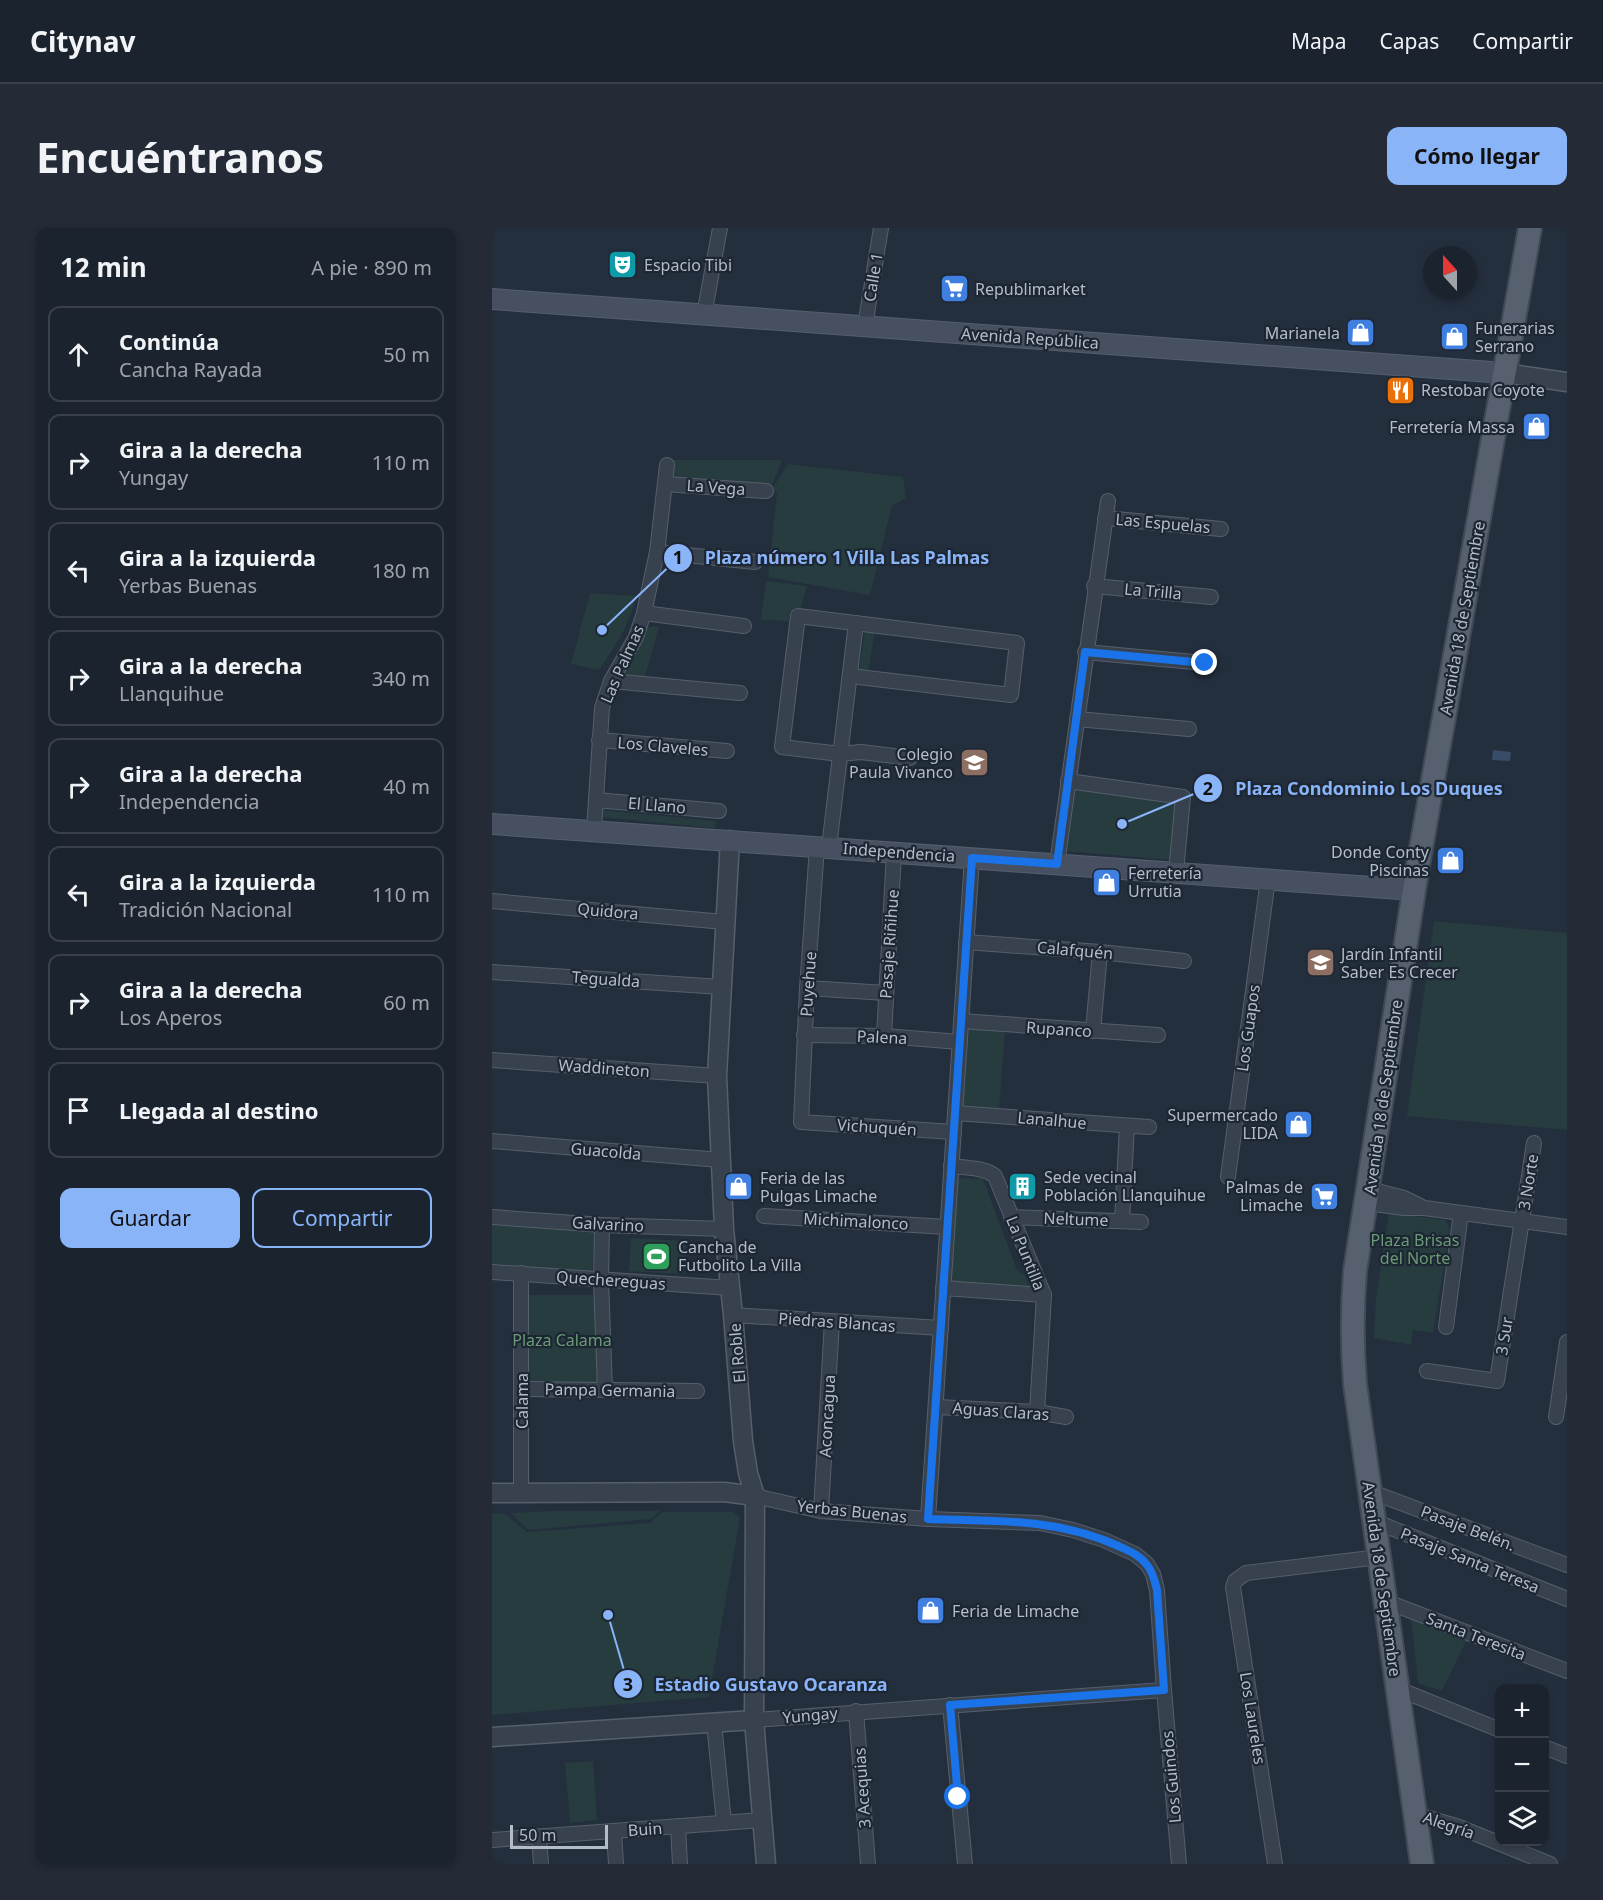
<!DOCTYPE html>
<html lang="es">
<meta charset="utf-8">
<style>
body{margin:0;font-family:"Noto Sans",sans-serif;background:#242b36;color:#f1f3f6}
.controls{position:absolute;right:18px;bottom:18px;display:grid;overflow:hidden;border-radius:12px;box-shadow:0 3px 9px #0003}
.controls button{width:54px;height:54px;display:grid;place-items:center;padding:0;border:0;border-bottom:2px solid #39404a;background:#1b232e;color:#f1f3f6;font:30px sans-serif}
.compass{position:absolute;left:931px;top:18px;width:54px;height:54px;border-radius:50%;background:#1b232e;box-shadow:0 3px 9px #0003;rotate:339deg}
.scale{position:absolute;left:18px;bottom:15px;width:98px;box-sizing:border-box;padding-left:6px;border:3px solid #b4bcc9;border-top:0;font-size:16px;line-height:21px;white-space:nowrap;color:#b4bcc9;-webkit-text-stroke:4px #1d2633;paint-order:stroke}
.stop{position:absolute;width:18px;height:18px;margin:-14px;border:4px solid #1a73e8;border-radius:50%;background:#fff}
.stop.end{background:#1a73e8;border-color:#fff;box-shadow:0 2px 6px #0008}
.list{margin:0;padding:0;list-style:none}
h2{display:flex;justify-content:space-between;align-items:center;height:78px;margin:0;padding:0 24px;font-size:26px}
h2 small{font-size:20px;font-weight:400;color:#a0a4aa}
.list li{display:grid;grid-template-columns:39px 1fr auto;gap:18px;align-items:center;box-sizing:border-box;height:96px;margin:0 12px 12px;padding:0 12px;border:2px solid #39404a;border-radius:12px}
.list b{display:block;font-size:22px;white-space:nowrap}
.list p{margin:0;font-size:20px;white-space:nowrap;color:#a0a4aa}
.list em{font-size:20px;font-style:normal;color:#a0a4aa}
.actions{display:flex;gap:12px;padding:18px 24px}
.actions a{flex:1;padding:14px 0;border:2px solid #8ab4f8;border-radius:12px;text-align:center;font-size:21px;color:#8ab4f8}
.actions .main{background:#8ab4f8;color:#111}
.icon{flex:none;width:33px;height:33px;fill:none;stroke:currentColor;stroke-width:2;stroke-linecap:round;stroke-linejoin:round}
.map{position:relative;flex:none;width:1075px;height:1636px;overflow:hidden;border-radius:12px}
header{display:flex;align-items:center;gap:36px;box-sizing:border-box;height:84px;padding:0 30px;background:#1b232e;border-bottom:2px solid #39404a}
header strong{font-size:28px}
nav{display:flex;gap:33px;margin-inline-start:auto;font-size:21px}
.intro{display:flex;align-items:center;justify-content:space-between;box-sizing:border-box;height:144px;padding:0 36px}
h1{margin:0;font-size:42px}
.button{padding:15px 27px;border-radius:12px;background:#8ab4f8;color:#111;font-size:21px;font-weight:700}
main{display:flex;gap:36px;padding:0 36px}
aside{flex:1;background:#1b232e;border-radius:12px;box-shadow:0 3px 9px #0003}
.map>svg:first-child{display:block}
.green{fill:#263c3f}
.water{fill:#394c67}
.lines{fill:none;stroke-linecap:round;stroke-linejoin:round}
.minor-casing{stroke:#565f6c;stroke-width:16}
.tertiary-casing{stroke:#565f6c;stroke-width:21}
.secondary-casing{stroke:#565f6c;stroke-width:22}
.primary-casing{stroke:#414a57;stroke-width:26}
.minor{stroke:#38414e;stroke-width:14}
.tertiary{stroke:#38414e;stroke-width:18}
.secondary{stroke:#465061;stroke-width:20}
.primary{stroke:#56606e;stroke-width:22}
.route{stroke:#1a73e8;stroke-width:8}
.labels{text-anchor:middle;stroke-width:4.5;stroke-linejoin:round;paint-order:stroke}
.poi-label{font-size:16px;fill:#b4bcc9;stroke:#1d2633;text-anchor:start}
.street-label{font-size:16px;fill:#b4bcc9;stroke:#1d2633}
.park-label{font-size:16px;fill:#6b9a76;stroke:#1d2633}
.leader{fill:none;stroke:#8ab4f8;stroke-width:2}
.callout-dot{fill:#8ab4f8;stroke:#1d2633;stroke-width:2}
.mark-label{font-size:18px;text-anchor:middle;font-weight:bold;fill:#111}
.callout-label{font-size:18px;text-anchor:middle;font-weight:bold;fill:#8ab4f8;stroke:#1d2633;stroke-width:4.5;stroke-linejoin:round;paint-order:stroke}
</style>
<header>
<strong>Citynav</strong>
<nav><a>Mapa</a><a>Capas</a><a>Compartir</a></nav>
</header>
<div class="intro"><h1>Encuéntranos</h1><a class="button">Cómo llegar</a></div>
<main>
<aside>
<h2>12 min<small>A pie · 890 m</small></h2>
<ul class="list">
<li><svg class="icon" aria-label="ahead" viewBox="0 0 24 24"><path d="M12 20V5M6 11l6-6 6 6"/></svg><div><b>Continúa</b><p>Cancha Rayada</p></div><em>50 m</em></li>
<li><svg class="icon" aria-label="right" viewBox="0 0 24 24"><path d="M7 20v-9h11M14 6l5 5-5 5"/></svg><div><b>Gira a la derecha</b><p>Yungay</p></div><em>110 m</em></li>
<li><svg class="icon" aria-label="left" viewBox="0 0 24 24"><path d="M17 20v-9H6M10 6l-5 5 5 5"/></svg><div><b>Gira a la izquierda</b><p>Yerbas Buenas</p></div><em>180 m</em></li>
<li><svg class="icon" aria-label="right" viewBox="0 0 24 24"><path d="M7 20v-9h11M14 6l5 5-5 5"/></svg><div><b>Gira a la derecha</b><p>Llanquihue</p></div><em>340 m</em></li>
<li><svg class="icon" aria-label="right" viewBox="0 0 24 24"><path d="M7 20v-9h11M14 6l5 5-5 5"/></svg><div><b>Gira a la derecha</b><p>Independencia</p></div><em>40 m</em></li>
<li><svg class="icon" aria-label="left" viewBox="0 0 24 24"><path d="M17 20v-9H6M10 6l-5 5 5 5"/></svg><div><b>Gira a la izquierda</b><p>Tradición Nacional</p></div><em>110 m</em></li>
<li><svg class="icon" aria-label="right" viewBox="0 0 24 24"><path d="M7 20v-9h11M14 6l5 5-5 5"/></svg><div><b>Gira a la derecha</b><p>Los Aperos</p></div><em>60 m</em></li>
<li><svg class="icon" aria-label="arrive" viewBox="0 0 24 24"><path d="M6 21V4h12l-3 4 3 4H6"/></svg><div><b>Llegada al destino</b></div></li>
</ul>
<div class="actions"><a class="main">Guardar</a><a>Compartir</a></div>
</aside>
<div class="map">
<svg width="1075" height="1636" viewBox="0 0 1075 1636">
<rect width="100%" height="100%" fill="#242f3e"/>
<g class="green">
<path d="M180 232H290L278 262 179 254 176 241Z"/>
<path d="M296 236 411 249 414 270 400 278 378 367 276 349 285 265 280 261Z"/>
<path d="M274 353 315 358 306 390 297 388 296 393 269 392Z"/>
<path d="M98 365 144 368C138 397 123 418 107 442L79 436Z"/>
<path d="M167 398 153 449 130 447 152 399Z"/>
<path d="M373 401H383L376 445 367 443Z"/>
<path d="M579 558 686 570 680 632 573 623Z"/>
<path d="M109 582 224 593 223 600 109 589Z"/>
<path d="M942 693 1075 705V902L915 888Z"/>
<path d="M472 799 513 802 507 882 466 879Z"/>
<path d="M459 950 491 951 525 1042 532 1046 539 1061 451 1055Z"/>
<path d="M897 985 953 992 958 1000 941 1105 921 1102 919 1117 882 1110 884 1071Z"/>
<path d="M0 997 102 1004 100 1044 0 1036Z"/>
<path d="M139 1010 194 1013 192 1046 137 1043Z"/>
<path d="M33 1067H104L108 1157H35Z"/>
<path d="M60 1283H168L159 1291 36 1302 19 1285Z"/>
<path d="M170 1284H241L248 1289 217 1469 0 1487V1285L13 1286 35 1304 158 1295Z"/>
<path d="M919 1391 974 1413 950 1463 926 1455Z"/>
<path d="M101 1533 105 1592 78 1595 73 1535Z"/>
</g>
<path class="water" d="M1001 522 1019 524 1018 533 1000 532Z"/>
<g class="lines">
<defs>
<g id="minor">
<path d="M212 87 228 0"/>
<path d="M373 98 389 0"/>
<path d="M173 256 274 263"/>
<path d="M613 290 729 301"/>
<path d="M165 324 263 334"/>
<path d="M602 358 719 369"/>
<path d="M152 385 252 398"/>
<path d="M593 424 713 435"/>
<path d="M358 448 519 467 525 415 306 388 290 519 348 526 369 524 418 530"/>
<path d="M119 453 248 465"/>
<path d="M585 491 697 501"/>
<path d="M107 512 235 523"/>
<path d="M576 553 691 569 684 644"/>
<path d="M104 572 227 583"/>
<path d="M102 602 110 480 119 453 144 409 152 385 165 324 175 237"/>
<path d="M325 619 315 760 309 894 462 904"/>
<path d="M337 619 364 395"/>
<path d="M565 636 616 273"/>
<path d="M0 673 232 694"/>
<path d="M474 714 608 724 692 733"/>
<path d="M0 744 229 759"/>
<path d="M315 760 394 765"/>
<path d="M469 793 666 807"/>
<path d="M601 803 608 724"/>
<path d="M312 807 392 808 468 814"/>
<path d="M392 808 402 624"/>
<path d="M0 832 225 848"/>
<path d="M463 885 657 899"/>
<path d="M0 913 228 932"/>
<path d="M459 938C473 940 492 939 503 948L552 1067 545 1184"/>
<path d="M736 949 776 651"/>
<path d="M877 961 912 970 930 979"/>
<path d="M875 975 912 980H932L1075 999"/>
<path d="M272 988 455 999"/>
<path d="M0 989 110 997 232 1001"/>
<path d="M519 989 649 994"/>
<path d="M630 993 635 898"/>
<path d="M110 997 109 1052 113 1162"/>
<path d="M0 1044 238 1060"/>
<path d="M29 1045V1266"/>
<path d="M451 1060 552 1067"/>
<path d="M241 1087 449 1100"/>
<path d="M954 1099 969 985"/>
<path d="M935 1143 1005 1153 1042 915"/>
<path d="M30 1161 205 1163"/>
<path d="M444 1179 545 1184 574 1189"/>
<path d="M1064 1189 1075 1114"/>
<path d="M877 1263 1075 1337"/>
<path d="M263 1268 329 1283 436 1291 548 1295 581 1302 612 1312 643 1326 655 1336 661 1346 665 1362 672 1462 687 1636"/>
<path d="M329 1283 340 1093"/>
<path d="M436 1291 480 630"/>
<path d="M882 1293 1075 1371"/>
<path d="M893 1373 1075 1443"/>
<path d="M906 1461 1008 1502"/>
<path d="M458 1477 473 1636"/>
<path d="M364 1483 376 1636"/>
<path d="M262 1492 672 1462"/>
<path d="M222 1495 232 1595"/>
<path d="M1052 1519 1075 1528"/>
<path d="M923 1586 967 1599 1058 1636"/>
<path d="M186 1598 188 1636"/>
<path d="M122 1603 124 1636"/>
<path d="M47 1609 49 1636"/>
<path d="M0 1612 270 1592"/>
<path d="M783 1636 741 1359 743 1353 754 1345 887 1329"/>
</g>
<g id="tertiary">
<path d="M1013 145 1075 154"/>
<path d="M238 612 225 848 232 1001 241 1087 251 1213 256 1245 263 1268 262 1492 274 1636"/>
<path d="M0 1265 232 1264 263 1268"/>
<path d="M0 1509 262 1492"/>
</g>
<g id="secondary">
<path d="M0 71 1013 145"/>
<path d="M0 596 922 662"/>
</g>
<path id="primary" d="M930 1636 863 1156C860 1118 860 1081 863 1043L925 643 1038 0"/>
</defs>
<use href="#minor" class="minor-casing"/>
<use href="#tertiary" class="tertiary-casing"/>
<use href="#secondary" class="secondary-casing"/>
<use href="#primary" class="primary-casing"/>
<use href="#minor" class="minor"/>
<use href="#tertiary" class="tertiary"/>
<use href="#secondary" class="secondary"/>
<use href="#primary" class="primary"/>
</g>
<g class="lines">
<path class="route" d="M466 1569 458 1477 672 1462 665 1362C663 1354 661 1344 655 1337 647 1326 635 1322 624 1317 563 1290 501 1293 436 1291L480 630 565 636 593 424 713 435"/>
</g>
<defs>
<symbol id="theatre-square" viewBox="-11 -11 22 22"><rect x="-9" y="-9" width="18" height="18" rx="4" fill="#0f9aa8" stroke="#1d2633"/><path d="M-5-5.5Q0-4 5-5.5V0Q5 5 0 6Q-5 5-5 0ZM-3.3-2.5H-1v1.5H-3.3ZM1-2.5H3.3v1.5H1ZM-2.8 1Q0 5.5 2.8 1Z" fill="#fff"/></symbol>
<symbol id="supermarket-square" viewBox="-11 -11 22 22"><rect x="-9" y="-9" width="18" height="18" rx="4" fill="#3f7fe0" stroke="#1d2633"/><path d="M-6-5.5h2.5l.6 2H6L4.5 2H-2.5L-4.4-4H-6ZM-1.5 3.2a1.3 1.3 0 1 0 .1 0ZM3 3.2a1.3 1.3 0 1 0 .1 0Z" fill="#fff"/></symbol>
<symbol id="shop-square" viewBox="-11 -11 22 22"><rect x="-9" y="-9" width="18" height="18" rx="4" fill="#3f7fe0" stroke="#1d2633"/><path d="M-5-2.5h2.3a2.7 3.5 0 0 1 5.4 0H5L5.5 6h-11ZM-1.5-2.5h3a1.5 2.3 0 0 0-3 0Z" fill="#fff"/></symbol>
<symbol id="restaurant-square" viewBox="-11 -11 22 22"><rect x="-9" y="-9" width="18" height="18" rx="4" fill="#e8710a" stroke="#1d2633"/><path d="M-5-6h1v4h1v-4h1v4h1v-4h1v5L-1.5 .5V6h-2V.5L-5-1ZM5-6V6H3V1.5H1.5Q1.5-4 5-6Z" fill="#fff"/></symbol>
<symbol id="school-square" viewBox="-11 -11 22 22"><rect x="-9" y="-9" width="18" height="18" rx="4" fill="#8d6e63" stroke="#1d2633"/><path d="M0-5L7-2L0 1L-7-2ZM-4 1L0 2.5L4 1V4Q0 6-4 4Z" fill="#fff"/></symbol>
<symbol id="building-square" viewBox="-11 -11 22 22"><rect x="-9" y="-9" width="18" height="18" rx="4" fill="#0f9aa8" stroke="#1d2633"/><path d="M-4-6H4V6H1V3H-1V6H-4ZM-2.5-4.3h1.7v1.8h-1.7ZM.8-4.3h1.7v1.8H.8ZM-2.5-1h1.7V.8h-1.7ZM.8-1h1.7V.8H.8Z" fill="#fff"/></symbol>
<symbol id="stadium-square" viewBox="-11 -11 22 22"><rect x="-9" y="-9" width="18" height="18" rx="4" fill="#2e9e5b" stroke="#1d2633"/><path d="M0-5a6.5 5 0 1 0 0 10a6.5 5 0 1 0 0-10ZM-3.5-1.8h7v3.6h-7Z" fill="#fff"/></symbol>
</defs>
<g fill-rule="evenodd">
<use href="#theatre-square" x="114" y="20" width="33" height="33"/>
<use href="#supermarket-square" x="446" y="44" width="33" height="33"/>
<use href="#shop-square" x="852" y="88" width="33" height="33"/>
<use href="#shop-square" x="946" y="92" width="33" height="33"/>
<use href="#restaurant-square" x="892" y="146" width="33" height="33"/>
<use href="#shop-square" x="1028" y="182" width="33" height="33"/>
<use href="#school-square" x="466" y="518" width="33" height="33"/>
<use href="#shop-square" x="942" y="616" width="33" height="33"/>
<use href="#shop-square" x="598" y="638" width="33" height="33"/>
<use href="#school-square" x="812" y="718" width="33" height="33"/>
<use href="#shop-square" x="790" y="880" width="33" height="33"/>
<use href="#building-square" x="514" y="942" width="33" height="33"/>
<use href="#shop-square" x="230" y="942" width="33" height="33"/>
<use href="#supermarket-square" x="816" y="952" width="33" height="33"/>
<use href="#stadium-square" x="148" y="1012" width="33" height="33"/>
<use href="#shop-square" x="422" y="1366" width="33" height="33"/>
</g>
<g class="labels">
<g class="poi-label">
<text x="152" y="43">Espacio Tibi</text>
<text x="483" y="67">Republimarket</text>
<text x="983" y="106">Funerarias<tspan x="983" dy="18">Serrano</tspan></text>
<text x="848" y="111" text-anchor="end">Marianela</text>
<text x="929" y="168">Restobar Coyote</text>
<text x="1023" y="205" text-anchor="end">Ferretería Massa</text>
<text x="461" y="532" text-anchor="end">Colegio<tspan x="461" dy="18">Paula Vivanco</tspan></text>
<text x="937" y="630" text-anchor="end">Donde Conty<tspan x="937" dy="18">Piscinas</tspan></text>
<text x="636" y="651">Ferretería<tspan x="636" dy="18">Urrutia</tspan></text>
<text x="849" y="732">Jardín Infantil<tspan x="849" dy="18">Saber Es Crecer</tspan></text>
<text x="786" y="893" text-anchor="end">Supermercado<tspan x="786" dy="18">LIDA</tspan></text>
<text x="552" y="955">Sede vecinal<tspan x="552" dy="18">Población Llanquihue</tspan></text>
<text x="268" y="956">Feria de las<tspan x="268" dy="18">Pulgas Limache</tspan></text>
<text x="811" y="965" text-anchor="end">Palmas de<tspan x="811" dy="18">Limache</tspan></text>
<text x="186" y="1025">Cancha de<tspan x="186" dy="18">Futbolito La Villa</tspan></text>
<text x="460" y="1389">Feria de Limache</text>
</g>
<g class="street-label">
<text transform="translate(381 49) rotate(-81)" y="6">Calle 1</text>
<text transform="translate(538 110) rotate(4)" y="6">Avenida República</text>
<text transform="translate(224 259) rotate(4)" y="6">La Vega</text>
<text transform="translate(671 295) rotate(5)" y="6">Las Espuelas</text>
<text transform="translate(661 363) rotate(5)" y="6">La Trilla</text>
<text transform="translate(970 390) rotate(-80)" y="6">Avenida 18 de Septiembre</text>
<text transform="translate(130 436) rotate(-66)" y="6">Las Palmas</text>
<text transform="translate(171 518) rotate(5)" y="6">Los Claveles</text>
<text transform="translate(165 577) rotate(5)" y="6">El Llano</text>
<text transform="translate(407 624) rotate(4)" y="6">Independencia</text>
<text transform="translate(116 683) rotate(5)" y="6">Quidora</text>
<text transform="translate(397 716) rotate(-86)" y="6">Pasaje Riñihue</text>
<text transform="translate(583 722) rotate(5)" y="6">Calafquén</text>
<text transform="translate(114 751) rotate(4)" y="6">Tegualda</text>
<text transform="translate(316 756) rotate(-86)" y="6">Puyehue</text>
<text transform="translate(756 800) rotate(-82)" y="6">Los Guapos</text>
<text transform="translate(567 801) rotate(4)" y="6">Rupanco</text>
<text transform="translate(390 809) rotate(3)" y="6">Palena</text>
<text transform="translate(112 840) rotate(4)" y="6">Waddineton</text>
<text transform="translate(891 869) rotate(-82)" y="6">Avenida 18 de Septiembre</text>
<text transform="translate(560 892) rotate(5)" y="6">Lanalhue</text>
<text transform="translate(385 899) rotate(4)" y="6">Vichuquén</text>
<text transform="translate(114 923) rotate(5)" y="6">Guacolda</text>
<text transform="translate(1036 954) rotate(-81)" y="6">3 Norte</text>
<text transform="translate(584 991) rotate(2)" y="6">Neltume</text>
<text transform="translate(364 993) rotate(3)" y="6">Michimalonco</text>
<text transform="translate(116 996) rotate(3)" y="6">Galvarino</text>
<text transform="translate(534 1025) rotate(68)" y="6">La Puntilla</text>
<text transform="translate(119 1052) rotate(4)" y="6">Quechereguas</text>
<text transform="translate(345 1094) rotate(4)" y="6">Piedras Blancas</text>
<text transform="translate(1012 1108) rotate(-81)" y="6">3 Sur</text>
<text transform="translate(245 1125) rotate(-95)" y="6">El Roble</text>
<text transform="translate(118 1162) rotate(1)" y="6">Pampa Germania</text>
<text transform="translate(30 1173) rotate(-90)" y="6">Calama</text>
<text transform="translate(509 1183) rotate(4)" y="6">Aguas Claras</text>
<text transform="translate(335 1188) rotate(-87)" y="6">Aconcagua</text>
<text transform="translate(360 1283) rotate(6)" y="6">Yerbas Buenas</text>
<text transform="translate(976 1300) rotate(21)" y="6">Pasaje Belén.</text>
<text transform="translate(978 1332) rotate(22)" y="6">Pasaje Santa Teresa</text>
<text transform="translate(890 1351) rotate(82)" y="6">Avenida 18 de Septiembre</text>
<text transform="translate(984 1408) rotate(21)" y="6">Santa Teresita</text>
<text transform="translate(318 1487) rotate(-5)" y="6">Yungay</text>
<text transform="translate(761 1490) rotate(81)" y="6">Los Laureles</text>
<text transform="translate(679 1549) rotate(-95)" y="6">Los Guindos</text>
<text transform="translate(370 1560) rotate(-94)" y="6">3 Acequias</text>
<text transform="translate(957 1597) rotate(19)" y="6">Alegría</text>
<text transform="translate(153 1601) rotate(-4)" y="6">Buin</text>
</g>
<g class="park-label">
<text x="923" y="1018">Plaza Brisas<tspan x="923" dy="18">del Norte</tspan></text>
<text x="70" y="1118">Plaza Calama</text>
</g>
</g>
<path class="leader" d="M110 402L186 330M630 596L716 560M116 1387L136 1456"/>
<g class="callout-dot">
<circle cx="110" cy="402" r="6"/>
<circle cx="630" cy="596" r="6"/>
<circle cx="116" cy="1387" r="6"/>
<circle cx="186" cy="330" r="15"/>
<circle cx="716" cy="560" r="15"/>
<circle cx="136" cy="1456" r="15"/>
</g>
<g class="mark-label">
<text x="186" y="336">1</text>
<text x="716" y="567">2</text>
<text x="136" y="1463">3</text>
</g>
<g class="callout-label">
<text x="355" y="336">Plaza número 1 Villa Las Palmas</text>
<text x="877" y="567">Plaza Condominio Los Duques</text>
<text x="279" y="1463">Estadio Gustavo Ocaranza</text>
</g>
</svg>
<div class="controls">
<button>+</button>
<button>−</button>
<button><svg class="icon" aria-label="layers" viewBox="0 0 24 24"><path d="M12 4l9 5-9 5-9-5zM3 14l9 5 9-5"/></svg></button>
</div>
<svg class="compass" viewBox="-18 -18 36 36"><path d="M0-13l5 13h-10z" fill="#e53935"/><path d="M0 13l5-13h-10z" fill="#a0a4aa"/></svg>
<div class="scale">50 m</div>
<div class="stop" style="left:466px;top:1569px"></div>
<div class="stop end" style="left:713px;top:435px"></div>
</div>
</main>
